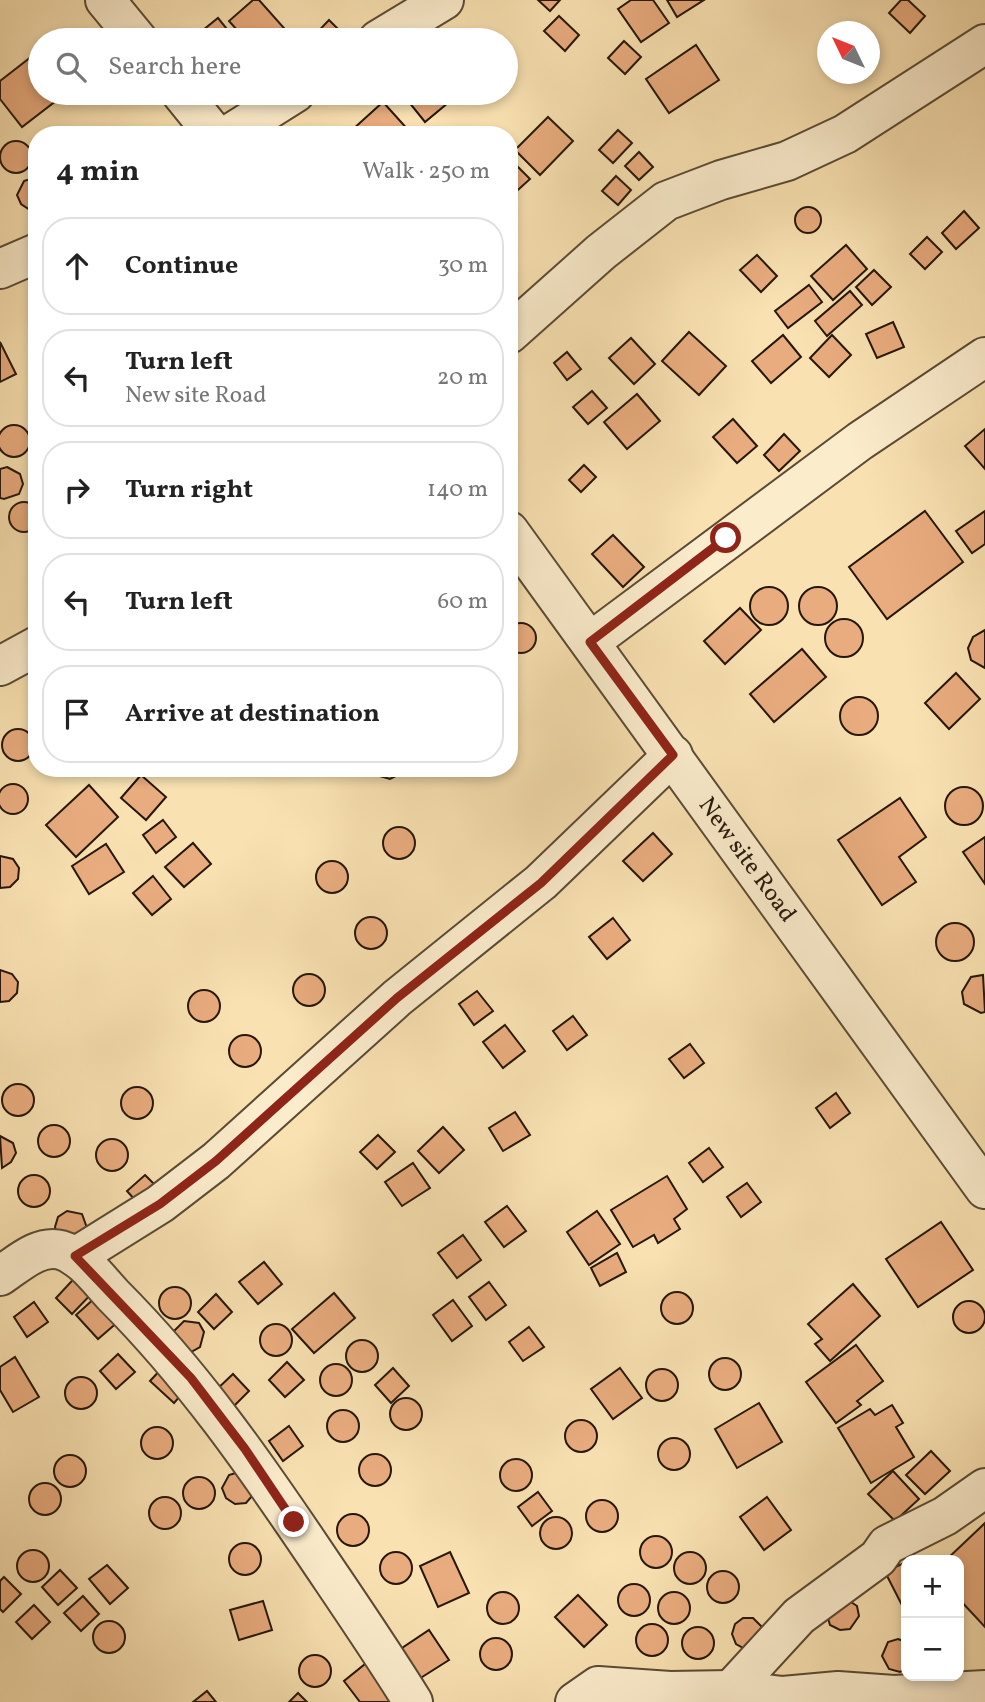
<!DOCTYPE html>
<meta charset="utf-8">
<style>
body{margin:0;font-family:Vollkorn,serif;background:#f2f2f2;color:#222}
.controls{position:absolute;right:21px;bottom:21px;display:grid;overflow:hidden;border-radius:14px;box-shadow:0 4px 10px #0003}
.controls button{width:63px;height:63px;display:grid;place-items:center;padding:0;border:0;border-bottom:2px solid #e0e0e0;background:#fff;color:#222;font:35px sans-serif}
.compass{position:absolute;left:817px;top:21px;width:63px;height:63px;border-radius:50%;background:#fff;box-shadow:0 4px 10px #0003;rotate:313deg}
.stop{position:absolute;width:21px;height:21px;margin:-16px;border:5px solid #8f2418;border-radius:50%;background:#fff}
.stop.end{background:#8f2418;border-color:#fff;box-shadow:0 2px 7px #0008}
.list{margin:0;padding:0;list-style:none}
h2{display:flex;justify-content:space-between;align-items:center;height:91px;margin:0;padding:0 28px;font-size:30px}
h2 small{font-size:23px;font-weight:400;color:#767676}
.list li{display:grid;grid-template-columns:46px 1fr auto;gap:21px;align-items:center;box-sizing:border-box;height:98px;margin:0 14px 14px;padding:0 14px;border:2px solid #e0e0e0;border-radius:28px}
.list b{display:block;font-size:26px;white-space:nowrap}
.list p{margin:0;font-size:23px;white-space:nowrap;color:#767676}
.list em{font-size:23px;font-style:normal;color:#767676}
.icon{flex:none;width:38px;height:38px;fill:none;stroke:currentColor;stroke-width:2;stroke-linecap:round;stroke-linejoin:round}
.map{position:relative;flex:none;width:985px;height:1702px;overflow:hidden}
.search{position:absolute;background:#fff;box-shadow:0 4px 10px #0003;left:28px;top:28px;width:490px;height:77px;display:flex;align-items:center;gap:18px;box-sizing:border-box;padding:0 24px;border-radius:38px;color:#767676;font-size:26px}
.panel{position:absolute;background:#fff;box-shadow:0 4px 10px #0003;left:28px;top:126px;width:490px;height:651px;border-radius:28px}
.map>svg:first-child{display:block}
.building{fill:#e9ac7e;stroke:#26170c;stroke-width:2}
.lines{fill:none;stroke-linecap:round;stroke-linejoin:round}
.street-casing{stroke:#5b4a35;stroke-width:42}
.street{stroke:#fbeccc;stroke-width:38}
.route{stroke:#8f2418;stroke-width:9}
.labels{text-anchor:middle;stroke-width:6;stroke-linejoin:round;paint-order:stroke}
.street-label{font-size:24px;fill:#26170c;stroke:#fbeccc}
</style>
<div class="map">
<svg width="985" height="1702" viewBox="0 0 985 1702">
<rect width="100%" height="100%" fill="#f9e1b1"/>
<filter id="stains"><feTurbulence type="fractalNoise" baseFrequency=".00286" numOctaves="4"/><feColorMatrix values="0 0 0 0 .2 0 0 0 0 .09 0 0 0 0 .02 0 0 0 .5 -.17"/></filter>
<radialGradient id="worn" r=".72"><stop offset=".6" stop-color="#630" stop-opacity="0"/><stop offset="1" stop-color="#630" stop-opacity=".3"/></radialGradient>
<g class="building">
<path d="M253 0H259L292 37 288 40H246L229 21Z"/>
<path d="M538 0H560L550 11Z"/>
<path d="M631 0H653L669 23 641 42 618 9Z"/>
<path d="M667 0H704L677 17Z"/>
<path d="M901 0H908L925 16 910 33 889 13Z"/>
<path d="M559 16 579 35 565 51 544 31Z"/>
<path d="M218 18 235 39 201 40 197 35Z"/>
<path d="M329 20 342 33 335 40H310Z"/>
<path d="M624 41 641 57 625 74 608 58Z"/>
<path d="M696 45 719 80 669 113 646 79Z"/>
<path d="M31 57 40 69V93H58L61 97 22 127 0 99V81Z"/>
<path d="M408 93H442L449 102 425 122 404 96Z"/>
<path d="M383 102 411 133 357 135 352 130Z"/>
<path d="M548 117 573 141 540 175 515 150Z"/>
<path d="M618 130 632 143 613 163 599 150Z"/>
<circle cx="16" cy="157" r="16"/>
<path d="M639 152 653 167 639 180 625 166Z"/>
<path d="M509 158 530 179 509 198Z"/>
<path d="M616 176 631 190 618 205 602 191Z"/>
<path d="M33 178 37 179V210H30L21 204 17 195 24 181Z"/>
<circle cx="808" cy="220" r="13"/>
<path d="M964 211 979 228 956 249 942 233Z"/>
<path d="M927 237 942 252 925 269 910 254Z"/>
<path d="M846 245 867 269 833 300 811 276Z"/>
<path d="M757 255 777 276 761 292 740 270Z"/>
<path d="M874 270 891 287 872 305 856 287Z"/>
<path d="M809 285 822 302 788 328 775 311Z"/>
<path d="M850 291 862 305 827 336 815 321Z"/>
<path d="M893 322 904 347 877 358 866 334Z"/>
<path d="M689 332 726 366 699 395 662 361Z"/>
<path d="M783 335 801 357 771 383 752 361Z"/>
<path d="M832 335 851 355 829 377 810 358Z"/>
<path d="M631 338 655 364 634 384 609 358Z"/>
<path d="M0 342 16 374 0 382Z"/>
<path d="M567 352 581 369 567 380 554 363Z"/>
<path d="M592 391 607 408 588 424 573 407Z"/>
<path d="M637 394 660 421 627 449 604 422Z"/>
<path d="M733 419 757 446 737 463 713 437Z"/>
<circle cx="14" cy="441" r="16"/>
<path d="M985 429V469L965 446Z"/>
<path d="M784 434 800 451 779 471 764 455Z"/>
<path d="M584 465 596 477 581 492 569 480Z"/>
<path d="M7 467 20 474 23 484 19 494 4 499 0 498V469Z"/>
<circle cx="24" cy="517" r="15"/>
<path d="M925 511 963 562 887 619 849 567Z"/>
<path d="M985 511V544L972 553 956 531Z"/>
<path d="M613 535 644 567 623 587 592 554Z"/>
<circle cx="769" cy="606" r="19"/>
<circle cx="818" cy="606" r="19"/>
<path d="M740 608 761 630 725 664 704 641Z"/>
<circle cx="844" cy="638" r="19"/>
<circle cx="521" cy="638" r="15"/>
<path d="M985 630V668L971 660 968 648 973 637Z"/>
<path d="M802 649 826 677 774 722 750 694Z"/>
<path d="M956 673 980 699 949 729 925 703Z"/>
<circle cx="859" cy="716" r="19"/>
<circle cx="18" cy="745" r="16"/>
<path d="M403 768 400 774 390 779 380 776 373 768Z"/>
<path d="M141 775 166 797 146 820 121 798Z"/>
<circle cx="13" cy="799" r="15"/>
<path d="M89 785 118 817 76 857 46 825Z"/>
<circle cx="964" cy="806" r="19"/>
<path d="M900 798 926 837 899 857 916 882 882 905 838 840Z"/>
<path d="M163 820 176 837 156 853 143 835Z"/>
<circle cx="399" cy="843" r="16"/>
<path d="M653 833 672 854 643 881 623 861Z"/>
<path d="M985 837V884L963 852Z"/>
<path d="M193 843 211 864 184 887 165 867Z"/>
<path d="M106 844 124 872 89 894 72 866Z"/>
<path d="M0 856 13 859 19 868 18 879 10 887 0 888Z"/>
<circle cx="332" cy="877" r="16"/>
<path d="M153 876 171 899 152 915 133 893Z"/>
<circle cx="371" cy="933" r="16"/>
<path d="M613 918 630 940 607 959 589 937Z"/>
<circle cx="955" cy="942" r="19"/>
<path d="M0 970 12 974 18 982 17 993 9 1001 0 1002Z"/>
<circle cx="309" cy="990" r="16"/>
<path d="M983 975 985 1012 981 1013 964 1004 962 992 971 977Z"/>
<circle cx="204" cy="1006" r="16"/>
<path d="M477 991 493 1011 474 1025 459 1004Z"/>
<path d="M573 1016 587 1035 567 1050 553 1031Z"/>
<path d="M505 1025 525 1051 503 1068 483 1042Z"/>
<circle cx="245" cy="1051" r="16"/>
<path d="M690 1044 704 1063 684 1078 669 1059Z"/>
<circle cx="18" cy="1100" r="16"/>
<circle cx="137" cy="1103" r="16"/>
<path d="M836 1093 850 1113 830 1128 816 1108Z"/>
<path d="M515 1112 530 1135 503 1151 489 1128Z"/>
<circle cx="54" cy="1141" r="16"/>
<path d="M443 1127 464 1150 439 1173 418 1151Z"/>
<path d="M378 1135 395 1152 377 1169 360 1152Z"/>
<path d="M0 1136 13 1143 16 1153 11 1162 2 1168Z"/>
<circle cx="112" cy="1155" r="16"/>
<path d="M709 1148 723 1167 703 1182 689 1163Z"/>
<path d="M413 1163 430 1188 402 1206 385 1182Z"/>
<circle cx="34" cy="1191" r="16"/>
<path d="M145 1175 162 1192 143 1209 127 1191Z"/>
<path d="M667 1176 687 1209 674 1219 680 1229 658 1243 654 1235 633 1247 611 1210Z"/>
<path d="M747 1183 761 1202 741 1217 727 1197Z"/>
<path d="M507 1206 526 1231 504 1247 485 1222Z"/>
<path d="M67 1211 82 1214 87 1228 68 1242 56 1232 55 1227 58 1217Z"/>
<path d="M597 1211 620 1244 589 1265 567 1232Z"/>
<path d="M941 1222 973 1270 918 1307 886 1259Z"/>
<path d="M463 1235 481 1260 457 1278 438 1253Z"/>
<path d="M617 1253 626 1272 600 1286 591 1268Z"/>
<path d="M264 1262 282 1284 258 1304 239 1282Z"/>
<path d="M82 1270 98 1287 72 1314 56 1298Z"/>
<path d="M489 1282 506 1305 486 1320 469 1297Z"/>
<path d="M853 1284 880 1316 830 1361 815 1344 822 1339 808 1324Z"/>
<circle cx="175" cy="1303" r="16"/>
<circle cx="677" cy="1308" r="16"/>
<path d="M334 1293 355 1318 314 1353 292 1329Z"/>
<path d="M216 1294 232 1312 214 1329 198 1312Z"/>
<path d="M96 1297 119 1321 98 1339 76 1315Z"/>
<path d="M453 1300 472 1326 452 1341 433 1315Z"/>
<circle cx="969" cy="1317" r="16"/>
<path d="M34 1302 48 1322 27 1337 14 1317Z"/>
<path d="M184 1321 199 1323 204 1332 200 1347 191 1352 173 1332Z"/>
<circle cx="276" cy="1340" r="16"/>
<path d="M529 1327 544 1347 523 1361 509 1342Z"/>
<circle cx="362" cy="1356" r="16"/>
<path d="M856 1345 883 1381 857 1401 861 1405 836 1423 806 1382Z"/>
<path d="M118 1354 135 1372 116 1389 100 1371Z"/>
<path d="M15 1357 39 1397 13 1412 0 1390V1367Z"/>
<circle cx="725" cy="1374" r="16"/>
<path d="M287 1362 304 1380 285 1397 269 1380Z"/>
<circle cx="336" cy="1380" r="16"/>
<path d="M163 1367 187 1388 174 1403 150 1381Z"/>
<path d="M393 1368 409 1386 391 1403 375 1385Z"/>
<path d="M620 1368 642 1398 613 1419 591 1389Z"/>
<circle cx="662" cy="1385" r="16"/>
<path d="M233 1374 249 1391 231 1409 215 1391Z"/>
<circle cx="81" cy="1393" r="16"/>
<circle cx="406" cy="1414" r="16"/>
<path d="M759 1403 782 1442 737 1468 715 1429Z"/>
<path d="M892 1405 903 1423 896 1427 914 1457 871 1483 838 1428 870 1409 875 1415Z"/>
<circle cx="343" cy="1426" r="16"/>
<circle cx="581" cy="1436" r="16"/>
<path d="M289 1426 303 1446 283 1461 269 1441Z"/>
<circle cx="157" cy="1443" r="16"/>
<circle cx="674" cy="1454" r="16"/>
<path d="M931 1451 950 1471 925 1494 906 1475Z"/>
<circle cx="375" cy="1470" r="16"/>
<circle cx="70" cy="1471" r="16"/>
<circle cx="516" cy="1475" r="16"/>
<path d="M893 1471 919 1499 895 1521 868 1494Z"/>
<path d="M239 1472 253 1495 246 1503 235 1504 226 1498 222 1488 229 1475Z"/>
<circle cx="199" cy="1493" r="16"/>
<circle cx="45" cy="1499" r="16"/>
<path d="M538 1492 552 1511 532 1526 518 1507Z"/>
<path d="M767 1497 791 1530 764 1550 740 1517Z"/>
<circle cx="165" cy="1513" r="16"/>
<circle cx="602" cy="1516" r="16"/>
<circle cx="353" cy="1530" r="16"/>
<circle cx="556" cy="1533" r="16"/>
<path d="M985 1523V1627L959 1599V1560H946Z"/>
<circle cx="656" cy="1552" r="16"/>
<circle cx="245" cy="1559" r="16"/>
<circle cx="33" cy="1566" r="16"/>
<path d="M450 1552 469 1593 438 1607 420 1566Z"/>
<circle cx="396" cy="1568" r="16"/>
<circle cx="690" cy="1568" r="16"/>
<path d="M906 1562V1613L885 1572Z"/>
<path d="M107 1565 128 1588 110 1604 89 1579Z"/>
<path d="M60 1570 77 1588 58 1605 42 1587Z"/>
<circle cx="723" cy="1587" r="16"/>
<path d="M4 1577 21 1594 3 1612 0 1609V1581Z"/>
<circle cx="634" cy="1600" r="16"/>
<circle cx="503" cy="1608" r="16"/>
<circle cx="674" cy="1608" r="16"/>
<path d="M578 1595 607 1625 584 1647 555 1617Z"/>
<path d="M83 1596 99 1614 81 1631 64 1613Z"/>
<path d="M848 1600 857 1606 859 1616 850 1629 840 1630 830 1625 827 1615Z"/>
<path d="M263 1601 272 1630 239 1640 230 1610Z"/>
<path d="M34 1605 50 1622 32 1639 16 1622Z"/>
<path d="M743 1618H753L764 1629 745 1649 736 1644 732 1634 735 1624Z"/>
<circle cx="109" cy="1637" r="16"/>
<circle cx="652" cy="1640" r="16"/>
<circle cx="698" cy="1643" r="16"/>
<path d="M429 1630 449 1660 419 1679 399 1650Z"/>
<circle cx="496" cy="1654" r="16"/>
<path d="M898 1639 906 1642V1669L900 1672 889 1669 882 1656 888 1642Z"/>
<circle cx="315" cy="1671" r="16"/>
<path d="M375 1656 392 1702H360L344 1681Z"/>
<path d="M207 1691 216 1702H193Z"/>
<path d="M298 1693 307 1702H289Z"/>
</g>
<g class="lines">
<defs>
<g id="street">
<path d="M105 0 138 40"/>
<path d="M378 40 444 0"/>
<path d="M181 93 215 135"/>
<path d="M228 135 295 93"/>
<path d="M0 269 37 253"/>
<path d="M509 334 601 252 666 201 721 180 787 161 845 134 985 44"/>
<path d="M509 531 985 1189"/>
<path d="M590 642 860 441 985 357"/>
<path d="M0 666 37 646"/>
<path d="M75 1257 160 1204 216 1161 397 998 541 882 673 755"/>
<path d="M0 1276C18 1264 39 1244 61 1250 82 1256 99 1280 113 1295 192 1374 254 1463 316 1555 349 1604 382 1652 413 1702"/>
<path d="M731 1690 799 1616 878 1558 887 1545 945 1516 985 1488"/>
<path d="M575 1702 598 1686 670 1691 731 1690 783 1696 838 1691 894 1695 985 1690"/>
</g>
</defs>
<use href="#street" class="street-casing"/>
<use href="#street" class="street"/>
</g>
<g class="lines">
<path class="route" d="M294 1522 245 1449 191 1378 75 1256 160 1204 216 1161 397 998 541 883 673 755 590 642 726 538"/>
</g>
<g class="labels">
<g class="street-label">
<text transform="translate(748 859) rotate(54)" y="8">New site Road</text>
</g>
</g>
<rect width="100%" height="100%" filter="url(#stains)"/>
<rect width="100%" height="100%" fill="url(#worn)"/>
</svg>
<div class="controls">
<button>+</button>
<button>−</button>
</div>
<svg class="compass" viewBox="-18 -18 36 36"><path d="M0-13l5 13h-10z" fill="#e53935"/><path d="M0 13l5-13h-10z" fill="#767676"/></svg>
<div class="stop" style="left:726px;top:538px"></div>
<div class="stop end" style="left:294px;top:1522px"></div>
<div class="search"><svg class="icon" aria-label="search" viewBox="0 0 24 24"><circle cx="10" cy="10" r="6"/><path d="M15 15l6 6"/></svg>Search here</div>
<section class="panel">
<h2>4 min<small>Walk · 250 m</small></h2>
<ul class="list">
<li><svg class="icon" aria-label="ahead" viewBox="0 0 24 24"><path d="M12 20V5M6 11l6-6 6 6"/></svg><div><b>Continue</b></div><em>30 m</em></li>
<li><svg class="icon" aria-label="left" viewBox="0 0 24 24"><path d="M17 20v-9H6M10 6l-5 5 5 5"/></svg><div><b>Turn left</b><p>New site Road</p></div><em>20 m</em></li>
<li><svg class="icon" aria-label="right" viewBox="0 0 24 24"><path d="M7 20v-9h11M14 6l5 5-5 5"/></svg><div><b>Turn right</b></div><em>140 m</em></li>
<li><svg class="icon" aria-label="left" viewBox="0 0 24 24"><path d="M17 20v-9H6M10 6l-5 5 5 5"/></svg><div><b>Turn left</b></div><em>60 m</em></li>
<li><svg class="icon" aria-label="arrive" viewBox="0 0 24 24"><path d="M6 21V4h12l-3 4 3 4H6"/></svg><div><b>Arrive at destination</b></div></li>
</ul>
</section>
</div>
